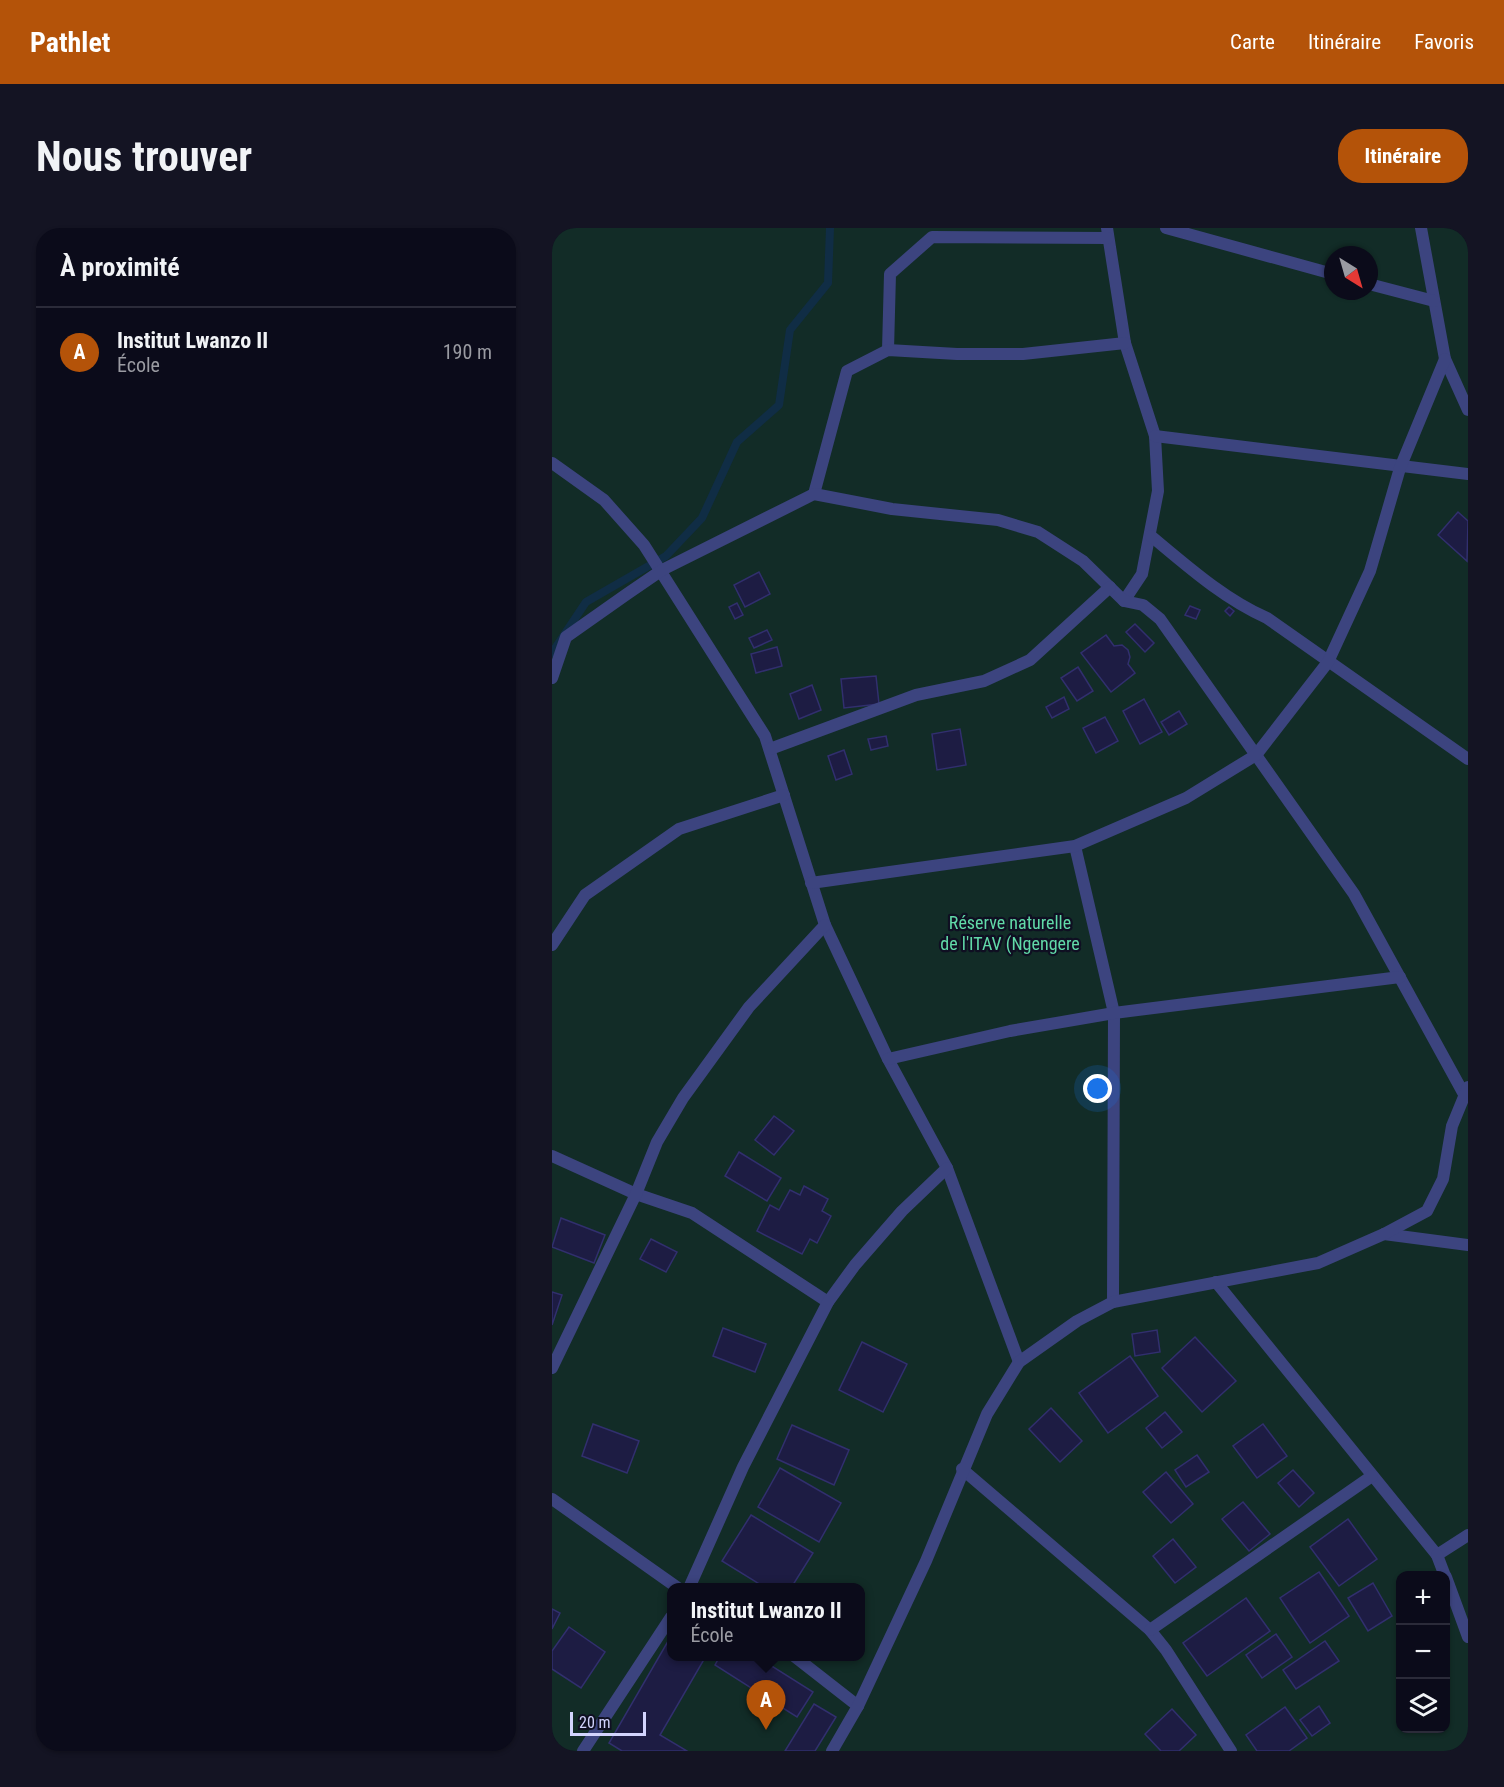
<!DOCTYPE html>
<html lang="fr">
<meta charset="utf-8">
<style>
body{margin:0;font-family:"Roboto Condensed",sans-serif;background:#141423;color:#f1f3f6}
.controls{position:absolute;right:18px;bottom:18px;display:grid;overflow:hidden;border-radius:12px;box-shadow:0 2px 4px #0004}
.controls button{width:54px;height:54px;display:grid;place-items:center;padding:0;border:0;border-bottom:2px solid #2b2b39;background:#0b0b1a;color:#f1f3f6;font:30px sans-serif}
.compass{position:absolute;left:772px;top:18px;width:54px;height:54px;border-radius:50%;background:#0b0b1a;box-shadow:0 2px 4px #0004;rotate:143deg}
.scale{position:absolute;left:18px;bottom:15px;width:76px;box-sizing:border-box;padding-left:6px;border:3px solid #d2d4fd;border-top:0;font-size:16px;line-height:21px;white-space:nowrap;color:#d2d4fd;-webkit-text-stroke:4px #0f0f22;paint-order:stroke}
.you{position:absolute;left:546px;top:861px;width:21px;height:21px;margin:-15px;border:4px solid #fff;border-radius:50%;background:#1a73e8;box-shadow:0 0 0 9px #1a73e833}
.badge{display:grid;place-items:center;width:39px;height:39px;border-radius:50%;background:#b45309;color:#fff;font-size:20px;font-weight:700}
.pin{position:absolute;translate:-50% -50px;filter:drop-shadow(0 2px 3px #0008)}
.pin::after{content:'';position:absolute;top:32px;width:21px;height:18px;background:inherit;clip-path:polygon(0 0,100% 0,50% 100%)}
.popup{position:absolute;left:115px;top:1355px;width:198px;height:78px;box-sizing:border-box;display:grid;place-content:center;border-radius:12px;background:#0b0b1a;filter:drop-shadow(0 2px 4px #0005);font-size:20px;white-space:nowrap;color:#9a9ba2}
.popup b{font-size:22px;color:#f1f3f6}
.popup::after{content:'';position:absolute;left:50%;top:100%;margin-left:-12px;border:12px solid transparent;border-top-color:#0b0b1a}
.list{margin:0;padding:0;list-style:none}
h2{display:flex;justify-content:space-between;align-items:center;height:78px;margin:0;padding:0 24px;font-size:26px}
h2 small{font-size:20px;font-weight:400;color:#9a9ba2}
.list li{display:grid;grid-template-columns:39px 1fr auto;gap:18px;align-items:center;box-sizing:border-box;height:90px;padding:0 24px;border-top:2px solid #2b2b39}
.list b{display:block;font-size:22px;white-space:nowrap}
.list p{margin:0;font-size:20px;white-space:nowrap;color:#9a9ba2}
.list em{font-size:20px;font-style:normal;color:#9a9ba2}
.icon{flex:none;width:33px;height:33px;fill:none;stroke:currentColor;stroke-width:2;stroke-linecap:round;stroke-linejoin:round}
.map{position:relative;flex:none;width:916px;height:1523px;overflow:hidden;border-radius:24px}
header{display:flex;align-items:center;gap:36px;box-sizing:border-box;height:84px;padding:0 30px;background:#b45309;color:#fff}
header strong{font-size:28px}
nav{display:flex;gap:33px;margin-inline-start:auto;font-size:21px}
.intro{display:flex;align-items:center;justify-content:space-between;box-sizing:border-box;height:144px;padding:0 36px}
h1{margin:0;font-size:42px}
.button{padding:15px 27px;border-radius:24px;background:#b45309;color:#fff;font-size:21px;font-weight:700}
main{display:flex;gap:36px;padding:0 36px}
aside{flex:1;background:#0b0b1a;border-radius:24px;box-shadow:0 2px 4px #0004}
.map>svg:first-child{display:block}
.green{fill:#122c27;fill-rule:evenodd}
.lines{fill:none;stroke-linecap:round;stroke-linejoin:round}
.stream{stroke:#102d45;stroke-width:8}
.building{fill:#1d1c43;stroke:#312f6e;stroke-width:1.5}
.minor{stroke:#3c447f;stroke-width:12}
.tertiary{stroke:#3c447f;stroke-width:12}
.labels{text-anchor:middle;stroke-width:4.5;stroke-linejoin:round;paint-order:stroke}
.park-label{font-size:18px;fill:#61daa8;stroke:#0f0f22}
</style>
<header>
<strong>Pathlet</strong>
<nav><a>Carte</a><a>Itinéraire</a><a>Favoris</a></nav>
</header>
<div class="intro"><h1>Nous trouver</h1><a class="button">Itinéraire</a></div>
<main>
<aside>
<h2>À proximité<small></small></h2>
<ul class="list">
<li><span class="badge">A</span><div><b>Institut Lwanzo II</b><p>École</p></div><em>190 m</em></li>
</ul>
</aside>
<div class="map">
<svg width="916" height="1523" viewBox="0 0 916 1523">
<rect width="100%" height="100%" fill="#0f0f22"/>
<path class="green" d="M0 0H916V1523H0ZM781 27H817V63H781ZM848 1348H894V1500H848ZM119 1360H308V1428H119Z"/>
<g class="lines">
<path class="stream" d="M0 425 34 374 114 328 150 290 185 214 227 177 238 102 276 55 278 0"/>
</g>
<g class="building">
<path d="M906 284 916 293 915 333 886 307Z"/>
<path d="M207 344 218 366 193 379 182 357Z"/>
<path d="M185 375 191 387 183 391 177 379Z"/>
<path d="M638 378 648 382 644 391 633 387Z"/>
<path d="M677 379 682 383 678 388 673 383Z"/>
<path d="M583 396 602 415 593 424 574 404Z"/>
<path d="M215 402 220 412 202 420 197 410Z"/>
<path d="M554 407 562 418 570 417 576 422 578 429 576 436 583 445 559 464 529 425Z"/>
<path d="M225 419 230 438 204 445 199 426Z"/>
<path d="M526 439 541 463 525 473 509 450Z"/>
<path d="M324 448 327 476 292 480 289 451Z"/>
<path d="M260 457 269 482 247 491 238 466Z"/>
<path d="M512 469 517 481 500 490 494 479Z"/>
<path d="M592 471 610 504 588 516 571 483Z"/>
<path d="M627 483 635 496 617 507 609 494Z"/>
<path d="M553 489 566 513 544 525 531 500Z"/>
<path d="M408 501 414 537 385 542 380 506Z"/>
<path d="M334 508 336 518 319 522 316 511Z"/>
<path d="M292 522 300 546 284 552 276 528Z"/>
<path d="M222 888 242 903 222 927 203 912Z"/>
<path d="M187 924 229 950 215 973 173 948Z"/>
<path d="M252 958 276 971 270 983 279 988 265 1015 258 1011 250 1026 205 1003 218 977 227 982 238 962 248 967Z"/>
<path d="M9 990 53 1007 42 1035 0 1019Z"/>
<path d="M99 1011 125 1024 114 1044 88 1031Z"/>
<path d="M0 1064 10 1067 0 1097Z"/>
<path d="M171 1100 214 1116 203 1144 161 1128Z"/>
<path d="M605 1102 608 1124 583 1128 580 1106Z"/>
<path d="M643 1109 684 1153 650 1184 610 1140Z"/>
<path d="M310 1114 355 1136 331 1184 287 1162Z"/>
<path d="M578 1128 606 1168 556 1205 527 1165Z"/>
<path d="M499 1180 530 1213 508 1234 477 1201Z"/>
<path d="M613 1184 630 1204 610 1220 594 1200Z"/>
<path d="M41 1196 87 1213 75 1245 30 1228Z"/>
<path d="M711 1196 735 1228 705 1250 681 1218Z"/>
<path d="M240 1197 297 1222 282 1257 225 1231Z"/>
<path d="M645 1227 657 1244 634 1259 623 1242Z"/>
<path d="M228 1240 289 1275 267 1314 206 1279Z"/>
<path d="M741 1242 762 1265 747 1279 726 1255Z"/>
<path d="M614 1244 641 1276 619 1295 591 1264Z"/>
<path d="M691 1274 718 1306 697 1323 670 1291Z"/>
<path d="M199 1287 261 1325 239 1360H214L170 1333Z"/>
<path d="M796 1291 825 1331 787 1358 758 1319Z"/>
<path d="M621 1311 644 1339 623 1355 601 1328Z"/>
<path d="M767 1344 797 1388 758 1415 728 1370Z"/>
<path d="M821 1355 840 1388 816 1403 796 1370Z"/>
<path d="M694 1370 718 1403 655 1448 631 1415Z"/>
<path d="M0 1381 8 1385 0 1401Z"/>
<path d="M17 1399 53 1424 29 1460 0 1441V1423Z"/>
<path d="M724 1406 740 1429 710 1450 694 1427Z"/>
<path d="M119 1408V1428H154L108 1507 135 1523H70L57 1515Z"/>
<path d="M773 1413 787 1433 744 1461 731 1442Z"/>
<path d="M168 1428H204L261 1464 245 1489 163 1437Z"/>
<path d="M262 1476 284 1489 263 1523H233Z"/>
<path d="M767 1478 778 1495 760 1508 748 1492Z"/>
<path d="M733 1479 755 1510 737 1523H705L694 1507Z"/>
<path d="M620 1481 644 1507 627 1523H609L593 1506Z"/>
</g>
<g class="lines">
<g class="minor">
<path d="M555 0 573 115 603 208 606 263 590 346 572 373"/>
<path d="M614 0 781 46"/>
<path d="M869 0 893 131 916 182"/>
<path d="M817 56 882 73"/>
<path d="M336 122 338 46 380 9 556 10"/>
<path d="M603 208 916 246"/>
<path d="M0 235 52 272 92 317 213 508 273 697 336 831 395 940 467 1134"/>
<path d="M262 266 295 143 336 122 405 126H471L573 115"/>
<path d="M599 308C635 338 672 371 715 390L916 531"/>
<path d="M0 450 14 409 75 366 110 342 262 266 340 281 446 292 486 304 531 333 572 373 591 377 608 391 802 666 913 868"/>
<path d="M218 521 364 467 432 453 478 432 558 359"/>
<path d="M523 618 562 785 561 1074"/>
<path d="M259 655 523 618 634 570 704 527 776 434 818 343 848 240 893 131"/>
<path d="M0 717 33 667 127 601 232 567"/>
<path d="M336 831 458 803 562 785 848 749"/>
<path d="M0 928 84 966 140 985 276 1074"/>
<path d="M832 1006 916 1017"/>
<path d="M664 1054 885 1327 916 1307"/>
<path d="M0 1140 84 966 105 914 131 870 197 779 273 697"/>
<path d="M410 1241 598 1402 614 1422 679 1523"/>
<path d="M0 1271 126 1360"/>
<path d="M885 1327 893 1348"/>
<path d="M894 1349 916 1409"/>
<path d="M137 1360 191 1239 276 1074 303 1037 350 983 395 940"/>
<path d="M598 1402 820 1248"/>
<path d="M242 1428 306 1478"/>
<path d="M31 1523 119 1389"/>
<path d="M914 1523 916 1522"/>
</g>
<path class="tertiary" d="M280 1523 306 1478 374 1333 435 1186 467 1134 525 1093 561 1074 766 1035 832 1006 875 983 891 951 900 898 916 859"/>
</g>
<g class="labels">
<g class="park-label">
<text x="458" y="701">Réserve naturelle<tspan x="458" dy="21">de l'ITAV (Ngengere</tspan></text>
</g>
</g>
</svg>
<div class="controls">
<button>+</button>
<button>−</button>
<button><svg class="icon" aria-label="layers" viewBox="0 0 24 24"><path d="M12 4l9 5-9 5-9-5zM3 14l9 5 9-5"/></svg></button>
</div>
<svg class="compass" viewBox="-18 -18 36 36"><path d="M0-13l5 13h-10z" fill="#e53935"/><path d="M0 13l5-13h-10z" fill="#9a9ba2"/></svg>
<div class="scale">20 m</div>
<div class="you"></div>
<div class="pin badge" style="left:214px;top:1502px">A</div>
<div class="popup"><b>Institut Lwanzo II</b>École</div>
</div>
</main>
